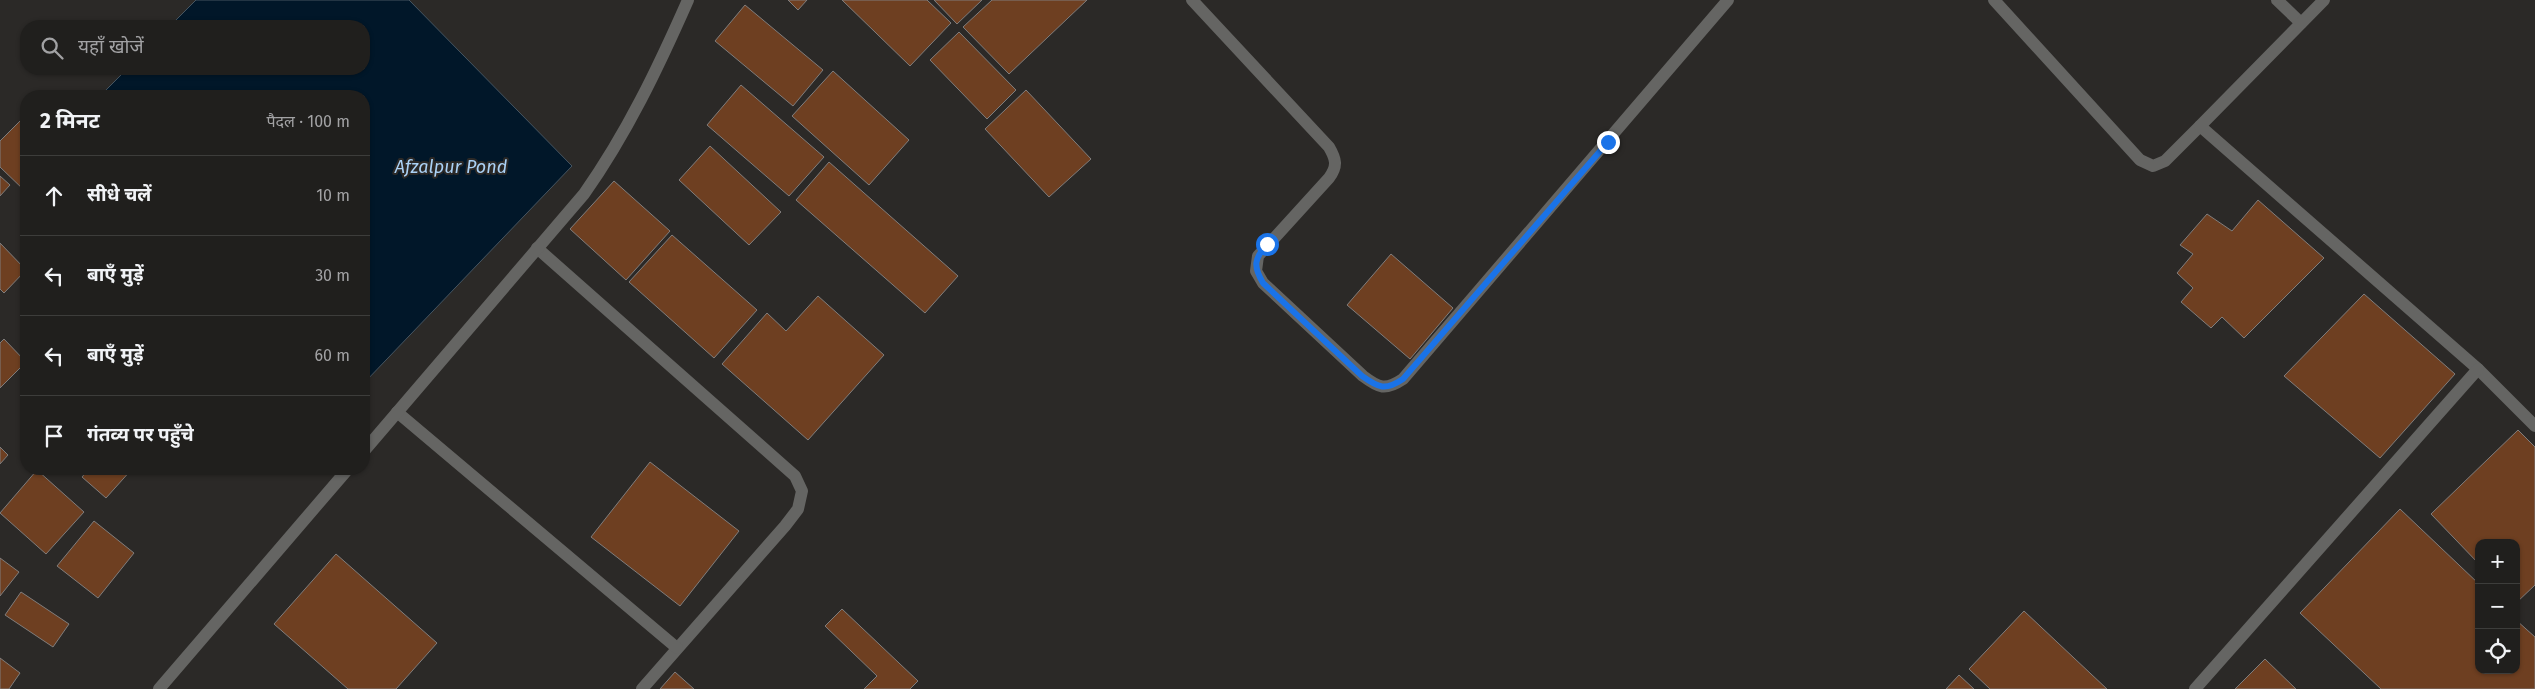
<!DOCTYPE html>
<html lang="hi">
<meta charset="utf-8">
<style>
body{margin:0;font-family:"Fira Sans","Noto Sans Devanagari",sans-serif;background:#282726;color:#f1f3f6}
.controls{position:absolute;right:15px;bottom:15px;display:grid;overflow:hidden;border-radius:10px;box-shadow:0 1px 4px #0004}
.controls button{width:45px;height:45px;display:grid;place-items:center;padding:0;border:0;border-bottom:1px solid #3d3d3b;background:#201f1d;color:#f1f3f6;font:25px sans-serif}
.stop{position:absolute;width:15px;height:15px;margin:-11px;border:4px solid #1a73e8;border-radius:50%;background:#fff}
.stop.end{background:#1a73e8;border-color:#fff;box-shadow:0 1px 5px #0008}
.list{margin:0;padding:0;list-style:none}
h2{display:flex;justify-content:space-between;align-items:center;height:65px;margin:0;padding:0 20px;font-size:21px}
h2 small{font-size:16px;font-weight:400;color:#a2a2a4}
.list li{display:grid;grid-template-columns:32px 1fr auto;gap:15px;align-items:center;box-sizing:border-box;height:80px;padding:0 20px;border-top:1px solid #3d3d3b}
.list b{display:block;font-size:19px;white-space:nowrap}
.list em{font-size:16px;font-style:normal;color:#a2a2a4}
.icon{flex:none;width:28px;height:28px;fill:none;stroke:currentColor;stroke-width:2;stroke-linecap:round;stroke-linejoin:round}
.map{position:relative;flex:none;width:2535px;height:689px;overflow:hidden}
.search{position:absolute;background:#201f1d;box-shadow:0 1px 4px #0004;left:20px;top:20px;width:350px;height:55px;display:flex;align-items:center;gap:12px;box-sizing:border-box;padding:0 18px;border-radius:20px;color:#a2a2a4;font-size:19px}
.panel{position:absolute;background:#201f1d;box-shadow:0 1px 4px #0004;left:20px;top:90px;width:350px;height:385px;border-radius:20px}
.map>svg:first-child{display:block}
.water{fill:#011729;stroke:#465561}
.building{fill:#6e3f21;stroke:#807d7c}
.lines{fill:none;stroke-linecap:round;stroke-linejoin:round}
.minor{stroke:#656563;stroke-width:12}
.route{stroke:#1a73e8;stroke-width:6}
.labels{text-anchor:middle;stroke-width:4;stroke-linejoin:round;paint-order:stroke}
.water-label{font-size:18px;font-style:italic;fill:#aad1f5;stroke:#2b2927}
</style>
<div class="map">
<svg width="2535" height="689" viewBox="0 0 2535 689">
<rect width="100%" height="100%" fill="#2b2927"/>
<path class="water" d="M196 0H409L572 166 364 383V96H100L127 69H364V26H170Z"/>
<g class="building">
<path d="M788 0H807L798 10Z"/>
<path d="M842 0H927L951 23 910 66Z"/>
<path d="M934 0H982L957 24Z"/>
<path d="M992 0H1087L1009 74 963 27Z"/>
<path d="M745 5 823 70 793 106 715 41Z"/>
<path d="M959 32 1016 90 987 119 930 60Z"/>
<path d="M833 71 909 140 869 185 792 116Z"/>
<path d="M741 85 824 157 789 196 707 125Z"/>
<path d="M1026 90 1091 159 1049 197 985 129Z"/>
<path d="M26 115V192L0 167V141Z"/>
<path d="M710 146 781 212 749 245 679 180Z"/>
<path d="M829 162 958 276 925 313 796 200Z"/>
<path d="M0 176 10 185 0 196Z"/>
<path d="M614 181 670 231 626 280 570 229Z"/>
<path d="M2258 200 2324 258 2244 338 2222 317 2211 328 2181 302 2193 288 2177 273 2193 254 2180 245 2207 214 2232 231Z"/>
<path d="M672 235 757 310 714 358 629 282Z"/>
<path d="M0 243 26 270 4 293 0 289Z"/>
<path d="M1391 254 1453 308 1410 359 1347 305Z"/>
<path d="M2364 294 2455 374 2380 458 2284 376Z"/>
<path d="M818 296 884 355 808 440 722 364 767 313 786 331Z"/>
<path d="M4 339 26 362 0 388V343Z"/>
<path d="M2518 430 2535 447V585L2516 603V543H2479V564L2431 514Z"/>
<path d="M0 447 8 455 0 464Z"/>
<path d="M650 462 739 531 680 606 591 537Z"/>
<path d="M89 469H132L106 498 82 477Z"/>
<path d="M37 470 84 512 46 554 0 513Z"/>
<path d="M2400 509 2479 584V670H2516V620L2535 637V689H2381L2300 613Z"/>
<path d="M94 521 134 553 98 598 57 566Z"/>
<path d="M336 554 437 643 396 689H348L274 624Z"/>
<path d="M0 558 19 572 0 596Z"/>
<path d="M21 592 69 624 53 647 5 615Z"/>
<path d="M842 609 918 681 910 689H864L877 676 825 626Z"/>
<path d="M2024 611 2107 689H1990L1969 669Z"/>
<path d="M0 658 20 673 9 689H0Z"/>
<path d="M2265 659 2296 689H2235Z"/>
<path d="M675 672 694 689H660Z"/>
<path d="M1959 675 1974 689H1946Z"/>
</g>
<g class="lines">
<g class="minor">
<path d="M1192 0 1329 147C1336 159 1338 166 1329 178L1258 256 1256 271 1263 283 1363 376C1379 388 1385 391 1403 379L1728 0"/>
<path d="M1994 0 2140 160 2153 166 2165 161 2200 126"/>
<path d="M2277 0 2301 23"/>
<path d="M2324 0 2200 126 2478 369 2535 426"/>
<path d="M537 248 795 476 802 491 798 509 785 526 642 689"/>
<path d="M397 412 677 648"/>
<path d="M364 451 584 194C627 133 658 68 688 0"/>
<path d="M159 689 348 469"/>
<path d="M2195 689 2478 369"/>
</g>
</g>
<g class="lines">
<path class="route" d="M1267 244C1254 259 1253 266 1263 283L1362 376C1379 388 1385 391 1403 379L1608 142"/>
</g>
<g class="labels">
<g class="water-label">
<text x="451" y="173">Afzalpur Pond</text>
</g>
</g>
</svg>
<div class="controls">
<button>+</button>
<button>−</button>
<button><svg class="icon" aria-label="locate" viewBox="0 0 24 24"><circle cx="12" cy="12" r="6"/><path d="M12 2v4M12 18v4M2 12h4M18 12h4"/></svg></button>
</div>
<div class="stop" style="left:1267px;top:244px"></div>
<div class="stop end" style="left:1608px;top:142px"></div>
<div class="search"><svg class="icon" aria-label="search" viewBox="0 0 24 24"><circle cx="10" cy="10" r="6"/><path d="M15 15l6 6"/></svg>यहाँ खोजें</div>
<section class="panel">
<h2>2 मिनट<small>पैदल · 100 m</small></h2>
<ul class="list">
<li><svg class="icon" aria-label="ahead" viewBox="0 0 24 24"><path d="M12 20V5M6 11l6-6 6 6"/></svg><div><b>सीधे चलें</b></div><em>10 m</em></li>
<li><svg class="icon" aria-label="left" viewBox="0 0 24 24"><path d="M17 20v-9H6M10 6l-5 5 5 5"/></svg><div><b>बाएँ मुड़ें</b></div><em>30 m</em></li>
<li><svg class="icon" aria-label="left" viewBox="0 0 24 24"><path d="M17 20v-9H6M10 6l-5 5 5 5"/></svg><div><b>बाएँ मुड़ें</b></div><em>60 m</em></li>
<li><svg class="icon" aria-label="arrive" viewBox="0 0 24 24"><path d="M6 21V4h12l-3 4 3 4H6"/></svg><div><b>गंतव्य पर पहुँचे</b></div></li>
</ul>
</section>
</div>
